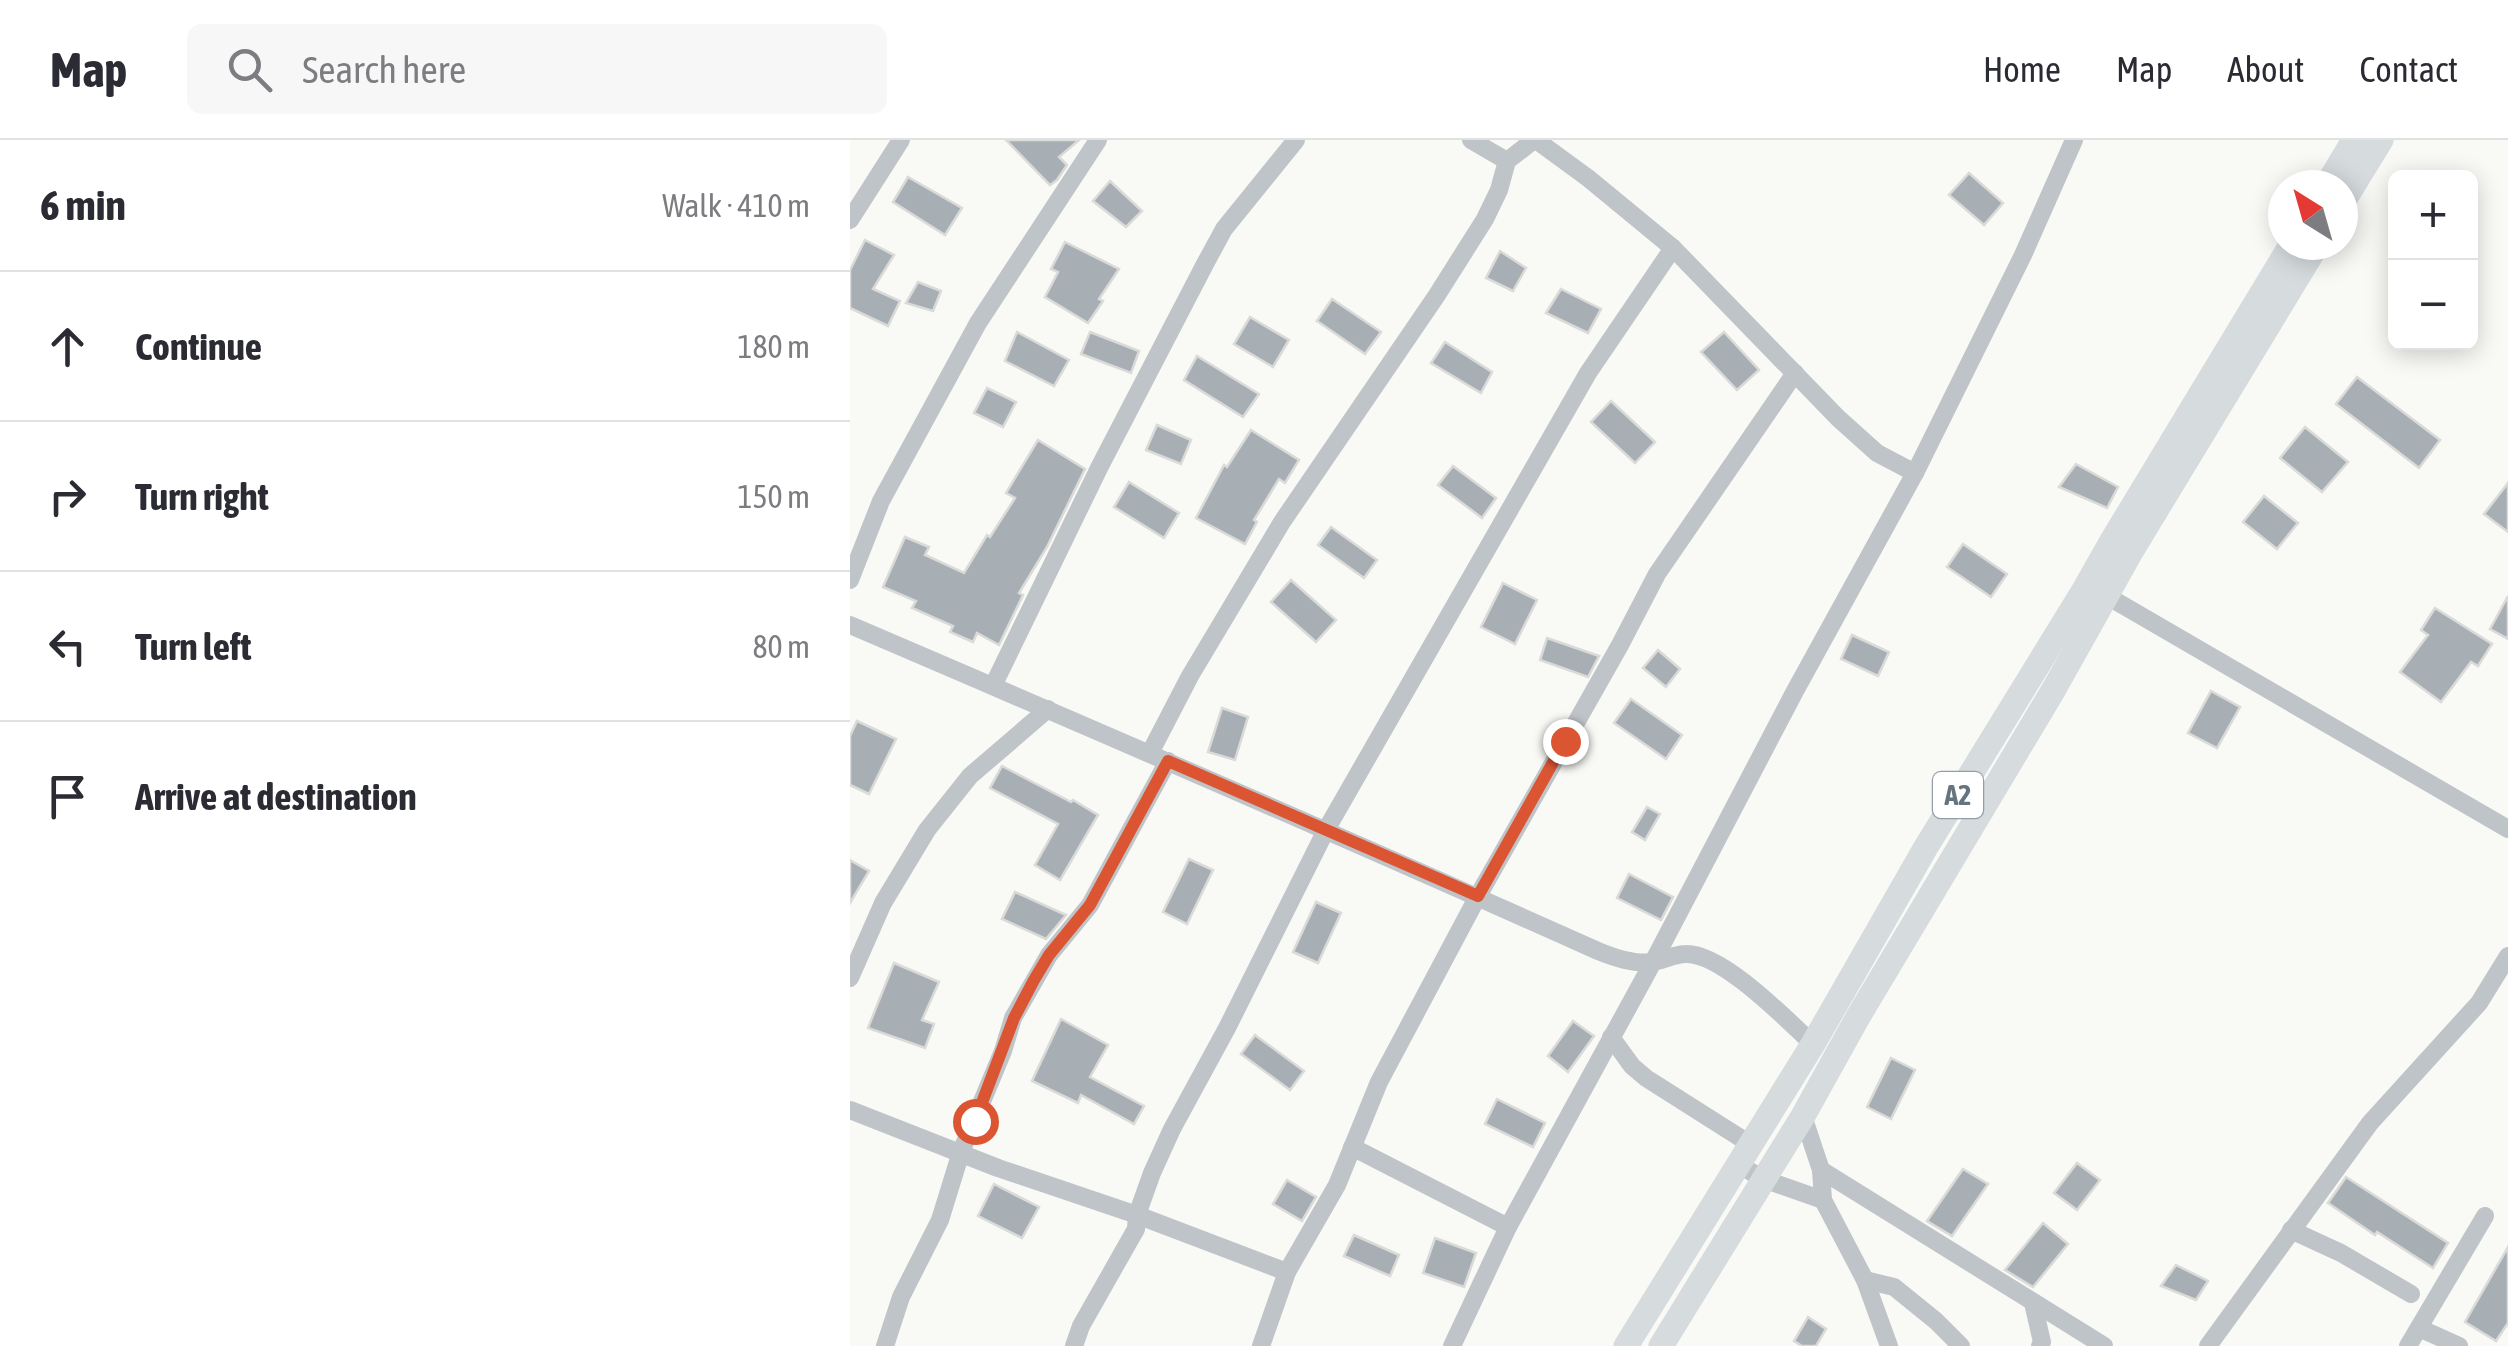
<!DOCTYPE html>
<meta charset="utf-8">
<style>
body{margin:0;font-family:"Asap Condensed",sans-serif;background:#f7f7f7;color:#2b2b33}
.controls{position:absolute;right:30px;top:30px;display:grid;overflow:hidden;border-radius:15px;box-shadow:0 5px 25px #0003}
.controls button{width:90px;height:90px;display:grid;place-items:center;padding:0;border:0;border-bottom:2px solid #e1e1e2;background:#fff;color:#2b2b33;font:50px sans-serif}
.compass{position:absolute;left:1418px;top:30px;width:90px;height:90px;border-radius:50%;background:#fff;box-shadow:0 5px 25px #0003;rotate:323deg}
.stop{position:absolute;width:30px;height:30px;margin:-22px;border:8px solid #dc5533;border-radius:50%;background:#fff}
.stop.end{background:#dc5533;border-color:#fff;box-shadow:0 2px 10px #0008}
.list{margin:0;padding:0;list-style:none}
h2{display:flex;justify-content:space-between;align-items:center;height:130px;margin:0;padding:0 40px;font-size:42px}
h2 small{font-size:32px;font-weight:400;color:#7c7c81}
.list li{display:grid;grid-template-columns:65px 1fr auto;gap:30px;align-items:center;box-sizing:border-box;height:150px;padding:0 40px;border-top:2px solid #e1e1e2}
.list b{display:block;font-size:38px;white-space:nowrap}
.list em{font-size:32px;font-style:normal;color:#7c7c81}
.icon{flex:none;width:55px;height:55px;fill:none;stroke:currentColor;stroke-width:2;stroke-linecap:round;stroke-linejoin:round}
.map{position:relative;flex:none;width:1658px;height:1206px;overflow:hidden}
header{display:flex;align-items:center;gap:60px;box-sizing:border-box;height:140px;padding:0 50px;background:#fff;border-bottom:2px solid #e1e1e2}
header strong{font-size:48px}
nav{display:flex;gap:55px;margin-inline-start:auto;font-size:35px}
.search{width:700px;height:90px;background:#f7f7f7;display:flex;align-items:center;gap:25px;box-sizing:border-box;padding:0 35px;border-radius:15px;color:#7c7c81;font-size:38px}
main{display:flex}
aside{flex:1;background:#fff}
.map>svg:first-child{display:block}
.building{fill:#a7afb5;stroke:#dadad9;stroke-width:2.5}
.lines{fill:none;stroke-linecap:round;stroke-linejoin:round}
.minor{stroke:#bfc4c8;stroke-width:18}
.highway{stroke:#d6dbde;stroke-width:25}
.route{stroke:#dc5533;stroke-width:12}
.labels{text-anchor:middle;stroke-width:10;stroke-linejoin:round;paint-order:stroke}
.shield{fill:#fff;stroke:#939ea6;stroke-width:2.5}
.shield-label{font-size:28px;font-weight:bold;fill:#657580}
</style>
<header>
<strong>Map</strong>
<div class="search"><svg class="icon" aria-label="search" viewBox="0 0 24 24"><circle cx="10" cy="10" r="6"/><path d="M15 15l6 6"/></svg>Search here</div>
<nav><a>Home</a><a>Map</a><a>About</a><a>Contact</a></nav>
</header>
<main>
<aside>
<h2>6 min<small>Walk · 410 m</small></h2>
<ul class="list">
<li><svg class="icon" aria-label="ahead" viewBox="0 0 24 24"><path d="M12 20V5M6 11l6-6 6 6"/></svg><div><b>Continue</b></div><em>180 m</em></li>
<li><svg class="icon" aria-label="right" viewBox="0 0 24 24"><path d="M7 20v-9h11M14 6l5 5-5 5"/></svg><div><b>Turn right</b></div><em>150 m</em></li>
<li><svg class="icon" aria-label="left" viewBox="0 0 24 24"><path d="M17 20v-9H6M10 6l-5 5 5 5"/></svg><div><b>Turn left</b></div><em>80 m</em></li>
<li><svg class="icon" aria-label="arrive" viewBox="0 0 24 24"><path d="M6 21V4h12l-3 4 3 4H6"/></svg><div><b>Arrive at destination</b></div></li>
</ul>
</aside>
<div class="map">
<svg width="1658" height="1206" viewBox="0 0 1658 1206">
<rect width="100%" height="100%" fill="#f9f9f6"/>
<g class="building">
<path d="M156 0H229L209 17 217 25 207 40 200 45Z"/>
<path d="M1119 33 1153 63 1134 85 1099 55Z"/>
<path d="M58 37 112 68 95 95 43 62Z"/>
<path d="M260 41 292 71 276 87 243 61Z"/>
<path d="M15 100 44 115 23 149 50 161 38 186 0 168V130Z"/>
<path d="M215 102 269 129 249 159 253 161 238 183 195 157 208 132 201 129Z"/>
<path d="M650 111 676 128 663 151 636 138Z"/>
<path d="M68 142 91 151 83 171 56 163Z"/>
<path d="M711 149 751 169 738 193 696 173Z"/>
<path d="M482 159 531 192 515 214 467 181Z"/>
<path d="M400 177 439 200 423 227 384 204Z"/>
<path d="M167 192 219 220 204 246 155 221Z"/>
<path d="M240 192 289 211 281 233 231 214Z"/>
<path d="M874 192 909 230 887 250 851 212Z"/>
<path d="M595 202 642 232 631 253 581 223Z"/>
<path d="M347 216 409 254 393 277 334 240Z"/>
<path d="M1507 237 1590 300 1569 328 1486 264Z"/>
<path d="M137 248 166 262 153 287 124 273Z"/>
<path d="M761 261 805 302 785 323 741 282Z"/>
<path d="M307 285 341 300 331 324 296 310Z"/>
<path d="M1455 287 1498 322 1472 352 1430 318Z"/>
<path d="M401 290 449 320 435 343 429 339 404 380 407 382 395 404 346 378 374 325 377 327Z"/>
<path d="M188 300 235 329 197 407 169 453 173 455 149 505 127 493 123 502 100 492 103 486 62 468 66 461 33 447 55 397 79 407 75 415 114 433 137 395 140 397 165 358 156 353Z"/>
<path d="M1226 324 1268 347 1257 368 1209 347Z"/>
<path d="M603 326 646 358 632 378 588 345Z"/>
<path d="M279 342 329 373 314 398 264 367Z"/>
<path d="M1658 343V392L1634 374Z"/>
<path d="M1414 356 1448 383 1427 409 1393 382Z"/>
<path d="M481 387 527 420 514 438 468 405Z"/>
<path d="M1113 404 1157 434 1141 457 1097 427Z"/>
<path d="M441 440 486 480 466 502 421 462Z"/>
<path d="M653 443 687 460 665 504 631 487Z"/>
<path d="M1658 456V499L1640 489Z"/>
<path d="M1585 468 1642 504 1628 526 1621 522 1591 562 1550 532 1578 495 1571 490Z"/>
<path d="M1002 495 1039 512 1028 536 991 519Z"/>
<path d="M697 498 749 516 738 537 690 520Z"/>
<path d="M808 510 830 529 816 547 793 528Z"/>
<path d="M1361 551 1390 567 1367 608 1338 593Z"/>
<path d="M781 559 832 595 816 619 764 583Z"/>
<path d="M372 568 398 577 385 620 358 612Z"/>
<path d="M7 581 46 599 19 654 0 645V596Z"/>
<path d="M152 626 221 662 223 660 248 675 210 740 185 725 208 684 140 648Z"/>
<path d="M797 667 810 674 795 700 782 692Z"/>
<path d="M339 719 363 730 337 784 313 772Z"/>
<path d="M0 720 19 731 0 763Z"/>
<path d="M779 734 823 757 811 780 767 758Z"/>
<path d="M165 752 216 775 196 799 152 779Z"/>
<path d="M466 762 491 773 468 823 443 812Z"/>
<path d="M44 823 89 842 72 880 84 884 75 908 18 888Z"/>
<path d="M211 879 258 905 240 937 294 966 284 984 231 955 228 963 182 941Z"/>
<path d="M723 881 744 896 718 932 698 916Z"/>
<path d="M405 895 454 931 440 950 391 914Z"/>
<path d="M1041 918 1065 930 1041 979 1017 967Z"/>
<path d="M647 959 695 983 683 1007 635 984Z"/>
<path d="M1227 1023 1250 1040 1227 1070 1204 1053Z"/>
<path d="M1113 1029 1138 1044 1102 1096 1077 1081Z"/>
<path d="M1496 1037 1598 1103 1583 1128 1527 1092 1525 1095 1478 1063Z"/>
<path d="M437 1040 466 1057 452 1081 423 1064Z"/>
<path d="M144 1044 189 1067 172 1098 128 1076Z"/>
<path d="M1193 1083 1218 1104 1183 1147 1155 1130Z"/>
<path d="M504 1095 549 1115 540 1136 494 1116Z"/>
<path d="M585 1098 626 1113 614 1147 573 1133Z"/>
<path d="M1658 1107V1183L1646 1201 1615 1182Z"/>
<path d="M1326 1125 1358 1141 1346 1160 1311 1146Z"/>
<path d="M958 1177 976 1189 966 1206H952L944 1201Z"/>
</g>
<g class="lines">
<g class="minor">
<path d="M621 0 657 21"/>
<path d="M686 0 738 38 823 108 988 278 1027 313 1065 333"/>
<path d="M0 80 51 0"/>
<path d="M0 440 31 361 128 183 248 0"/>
<path d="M1257 456 1658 689"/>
<path d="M0 485C250 592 500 700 748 811 765 818 789 826 807 821 816 819 826 814 836 814 872 813 936 879 963 904"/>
<path d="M143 546 250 326 355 124 374 89 446 0"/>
<path d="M300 613 340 536 432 382 587 155 635 79 649 50 657 21 684 0"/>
<path d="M0 838 33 763 77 690 120 636 198 569"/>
<path d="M761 897 782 926 796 938 900 1004"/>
<path d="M0 970 148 1028 287 1075 437 1132"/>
<path d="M953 976 971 1030 973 1060 1015 1140 1039 1206"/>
<path d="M502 1007 658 1087"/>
<path d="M888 1024 913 1039 973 1060"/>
<path d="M971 1030 1254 1206"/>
<path d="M1441 1090 1491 1113 1561 1154"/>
<path d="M1015 1140 1044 1147 1086 1181 1111 1206"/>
<path d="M1183 1163 1192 1202 1190 1206"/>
<path d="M1569 1188 1609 1206"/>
<path d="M35 1206 51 1157 90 1080 111 1012 153 911 163 878 199 815 240 765 318 621"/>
<path d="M224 1206 231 1186 286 1089 287 1075 302 1033 322 989 377 888 476 690 738 233 823 108"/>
<path d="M411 1206 437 1132 487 1045 529 942 628 756 770 505 807 434 945 233"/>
<path d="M602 1206 658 1087 803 822 945 551 1065 333 1173 115 1224 0"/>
<path d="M1358 1206 1520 983 1629 863 1658 816"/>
<path d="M1558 1206 1635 1076"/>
</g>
<g class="highway">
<path d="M1477 45 1504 0"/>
<path d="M1493 62 1531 0"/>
<path d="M776 1206 963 904 1076 707 1234 450 1263 399 1441 105"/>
<path d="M811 1206 953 976 1008 877 1204 549 1282 410 1467 105"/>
</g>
</g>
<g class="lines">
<path class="route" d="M125 981 164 878 184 840 199 815 240 765 318 621 628 756 715 601"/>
</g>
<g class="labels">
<rect class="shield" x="1083" y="632" width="50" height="46" rx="8"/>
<g class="shield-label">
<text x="1108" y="665">A2</text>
</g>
</g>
</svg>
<div class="controls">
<button>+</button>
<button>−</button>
</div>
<svg class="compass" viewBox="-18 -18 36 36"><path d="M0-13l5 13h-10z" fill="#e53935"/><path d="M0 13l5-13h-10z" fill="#7c7c81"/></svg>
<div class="stop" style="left:125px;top:981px"></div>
<div class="stop end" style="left:715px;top:601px"></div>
</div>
</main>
